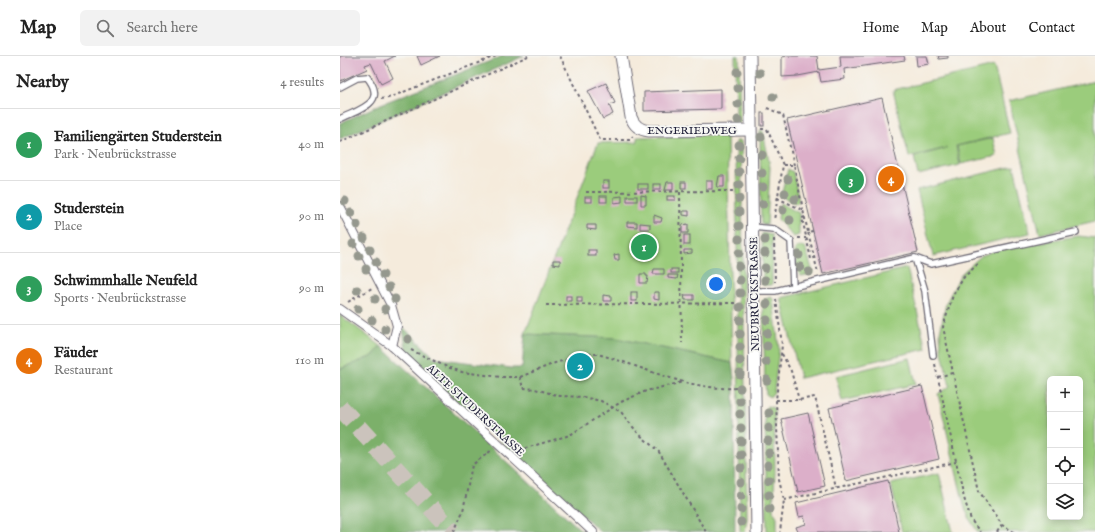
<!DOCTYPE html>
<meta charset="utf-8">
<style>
body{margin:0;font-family:"IM FELL English",serif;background:#f2f2f2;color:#222}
.controls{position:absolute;right:12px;bottom:12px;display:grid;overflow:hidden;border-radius:6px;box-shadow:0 2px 10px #0003}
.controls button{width:36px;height:36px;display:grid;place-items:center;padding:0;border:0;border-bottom:1px solid #e0e0e0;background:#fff;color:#222;font:20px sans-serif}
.you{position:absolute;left:376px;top:228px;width:14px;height:14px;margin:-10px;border:3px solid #fff;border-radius:50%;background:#1a73e8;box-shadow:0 0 0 6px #1a73e833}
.badge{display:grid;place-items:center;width:26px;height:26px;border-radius:50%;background:#7c3aed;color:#fff;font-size:13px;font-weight:700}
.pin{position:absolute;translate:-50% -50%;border:2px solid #fff;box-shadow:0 1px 4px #0006}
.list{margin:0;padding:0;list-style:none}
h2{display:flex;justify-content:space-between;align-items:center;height:52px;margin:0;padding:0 16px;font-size:17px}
h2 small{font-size:13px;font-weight:400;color:#767676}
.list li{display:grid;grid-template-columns:26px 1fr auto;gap:12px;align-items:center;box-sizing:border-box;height:72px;padding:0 16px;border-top:1px solid #e0e0e0}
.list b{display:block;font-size:15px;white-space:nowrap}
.list p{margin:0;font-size:13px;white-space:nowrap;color:#767676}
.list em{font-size:13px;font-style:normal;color:#767676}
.icon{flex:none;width:22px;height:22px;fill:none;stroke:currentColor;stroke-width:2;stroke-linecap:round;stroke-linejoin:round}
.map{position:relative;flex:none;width:755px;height:476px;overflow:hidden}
header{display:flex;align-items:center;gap:24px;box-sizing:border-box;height:56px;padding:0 20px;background:#fff;border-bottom:1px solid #e0e0e0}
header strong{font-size:19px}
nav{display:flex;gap:22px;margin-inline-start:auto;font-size:14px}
.search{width:280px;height:36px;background:#f2f2f2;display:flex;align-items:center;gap:10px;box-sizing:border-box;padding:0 14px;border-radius:6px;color:#767676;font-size:15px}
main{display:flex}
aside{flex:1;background:#fff}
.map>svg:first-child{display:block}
.green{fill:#9bcc7b;stroke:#5e775b;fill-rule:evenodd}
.forest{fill:#7cb06b;stroke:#4f6953}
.building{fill:#dcafc9}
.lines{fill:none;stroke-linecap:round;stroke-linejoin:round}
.trunk-tunnel{stroke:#cbc3bc;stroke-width:18;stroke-dasharray:18 9;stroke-linecap:butt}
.service-casing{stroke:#6c6873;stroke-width:8}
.pedestrian-casing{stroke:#6c6873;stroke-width:10}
.minor-casing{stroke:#6c6873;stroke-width:13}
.path{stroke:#6c6873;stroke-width:2;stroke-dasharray:3 3;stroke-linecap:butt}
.service{stroke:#fff;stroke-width:5.5}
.pedestrian{stroke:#fff;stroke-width:8}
.minor{stroke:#fff;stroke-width:11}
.tree{fill:#95988e}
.labels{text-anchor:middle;stroke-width:3.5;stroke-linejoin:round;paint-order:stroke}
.street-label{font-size:11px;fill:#22223b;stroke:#f6f6f2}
</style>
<header>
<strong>Map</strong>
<div class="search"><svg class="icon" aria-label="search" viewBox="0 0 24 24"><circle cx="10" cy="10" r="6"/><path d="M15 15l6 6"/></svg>Search here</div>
<nav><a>Home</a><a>Map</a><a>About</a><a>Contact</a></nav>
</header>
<main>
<aside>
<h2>Nearby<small>4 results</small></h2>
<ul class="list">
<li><span class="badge" style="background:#2e9e5b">1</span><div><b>Familiengärten Studerstein</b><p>Park · Neubrückstrasse</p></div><em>40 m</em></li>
<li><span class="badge" style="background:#0f9aa8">2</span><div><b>Studerstein</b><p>Place</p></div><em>90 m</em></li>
<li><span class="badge" style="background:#2e9e5b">3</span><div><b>Schwimmhalle Neufeld</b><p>Sports · Neubrückstrasse</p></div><em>90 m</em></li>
<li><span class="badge" style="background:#e8710a">4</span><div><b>Fäuder</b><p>Restaurant</p></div><em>110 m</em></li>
</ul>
</aside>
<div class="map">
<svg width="755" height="476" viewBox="0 0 755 476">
<rect width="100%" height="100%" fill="#f6f6f2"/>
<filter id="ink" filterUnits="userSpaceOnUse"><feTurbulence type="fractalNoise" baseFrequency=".025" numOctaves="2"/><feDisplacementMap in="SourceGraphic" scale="8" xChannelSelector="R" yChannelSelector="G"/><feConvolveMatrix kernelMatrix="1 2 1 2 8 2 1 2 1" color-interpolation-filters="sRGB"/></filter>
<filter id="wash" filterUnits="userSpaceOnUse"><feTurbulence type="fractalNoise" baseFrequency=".012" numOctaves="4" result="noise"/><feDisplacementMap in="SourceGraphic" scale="16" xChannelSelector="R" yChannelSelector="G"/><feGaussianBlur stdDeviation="0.9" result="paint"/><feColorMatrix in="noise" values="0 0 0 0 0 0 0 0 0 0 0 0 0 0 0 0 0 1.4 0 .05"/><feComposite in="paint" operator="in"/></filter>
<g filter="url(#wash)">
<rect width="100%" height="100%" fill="#f5ebdc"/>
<g class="green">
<path d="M395 0H399L400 66 398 69 396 66Z"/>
<path d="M654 10 670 77 616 90 620 109 578 119 574 101 607 92 569 101 553 34Z"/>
<path d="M755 25V165L700 178 669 45Z"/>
<path d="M420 74 423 75 430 111 427 169 421 168Z"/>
<path d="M387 79 392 307 276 282 185 278 258 87 297 86V81Z"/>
<path d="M653 82 657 100 621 108 617 90Z"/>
<path d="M396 85H401L407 462 405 476H400Z"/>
<path d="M674 110 690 177 593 200 577 134Z"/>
<path d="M448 113 453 116 459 145 457 148 441 140Z"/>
<path d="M440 147 459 157V179L453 181 438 163Z"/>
<path d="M422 177 432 179V229H423Z"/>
<path d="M738 180 755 182V476H638L630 464 624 449 598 338 610 330 601 292 600 276 606 247 621 218 641 200 658 193ZM710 323H740V461H710Z"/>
<path d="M457 191H465L473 216 472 218 461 220 457 213 455 194Z"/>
<path d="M567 212 586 293 460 322 441 242Z"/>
<path d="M431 241 433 243 439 293 434 336 430 341 426 338 425 328 423 244Z"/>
<path d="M0 259 41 290 33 300 0 313Z"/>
<path d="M570 302 576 328 502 345 496 320Z"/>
<path d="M427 350 432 351 434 354 435 416 433 454 437 461V476H427L425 359Z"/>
<path d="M599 417 613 476H562L551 428Z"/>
</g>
<g class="forest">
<path d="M163 0H184L0 83V67L41 48Z"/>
<path d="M63 271 95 302 171 312H182L185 278 276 282 392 307 394 322 395 476H261L74 306 66 293Z"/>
<path d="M41 290 243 476H0V313L33 300Z"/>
</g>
<g id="blocks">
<g class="building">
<path d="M0 0H55L45 5 53 22 41 28 31 7 25 9 27 13 0 25Z"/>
<path d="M77 0H100L81 9Z"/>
<path d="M448 0H477L479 14 501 11 500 0H564L565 4 504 13 505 23 481 26 479 16 458 20 442 21V1Z"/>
<path d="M576 0H587L589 8 577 10Z"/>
<path d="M598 0H608V2L599 3Z"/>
<path d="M266 27 275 47 269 49 273 58 263 63 248 35Z"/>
<path d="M381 33V53L304 55V36Z"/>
<path d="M542 42 578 196 483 218 447 64Z"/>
<rect x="421" y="57" width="3" height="13"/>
<path d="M379 120H384V131H377Z"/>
<rect x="263" y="125" width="6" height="7"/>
<rect x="366" y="125" width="6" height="8"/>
<path d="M327 126H333V134H325Z"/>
<rect x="341" y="126" width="5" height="6"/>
<rect x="298" y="128" width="10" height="5"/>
<rect x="313" y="128" width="8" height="5"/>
<path d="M301 139 306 140V149H301Z"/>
<rect x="260" y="140" width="7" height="6"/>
<path d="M282 140V146L274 147V141Z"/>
<rect x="287" y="140" width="10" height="5"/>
<rect x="327" y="140" width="8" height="4"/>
<rect x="245" y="141" width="7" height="5"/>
<path d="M343 155H349V160L343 159Z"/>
<path d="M314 159 322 162 321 166H314Z"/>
<path d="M287 166H297V171L287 170Z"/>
<path d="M300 167 310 168V173H300Z"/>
<path d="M348 168V177H342V169Z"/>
<path d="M247 169H256V174L247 173Z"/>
<rect x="344" y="179" width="6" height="10"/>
<rect x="248" y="194" width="8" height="6"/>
<path d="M344 194H352V197L344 198Z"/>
<path d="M279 198V204H275L274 199Z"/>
<path d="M213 204H220V209L213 208Z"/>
<path d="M314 213H324V218H313Z"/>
<rect x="331" y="213" width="7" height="4"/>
<path d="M300 218H306V220H308L307 227H300Z"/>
<path d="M328 219H338L337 223 328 222Z"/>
<rect x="291" y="236" width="6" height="9"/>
<path d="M314 236H319V244L314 243Z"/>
<path d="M263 239 271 240V245H263Z"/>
<path d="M344 239H354V244H345Z"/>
<rect x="226" y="240" width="5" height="5"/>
<rect x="237" y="241" width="5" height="5"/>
<path d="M582 330 599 403 506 425 489 352Z"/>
<path d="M468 357 485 430 458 436 441 363Z"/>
<path d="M548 425 559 476H458L456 471 466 468 464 460 459 461 456 447Z"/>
</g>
</g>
</g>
<g filter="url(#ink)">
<use href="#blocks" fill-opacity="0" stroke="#6c6873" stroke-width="1"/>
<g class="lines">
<path class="trunk-tunnel" d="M0 351 113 476"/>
<defs>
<g id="service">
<path d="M0 31 17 22 27 21C48 47 20 53 0 63"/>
<path d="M412 171 434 173 451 185 453 231"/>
<path d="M575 202 585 235 593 299"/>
<path d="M413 235H435L575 202 591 208 736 176"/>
</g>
<g id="pedestrian">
<path d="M0 150 51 249 57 270 52 290"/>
<path d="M0 253 52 290 253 476"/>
</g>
<g id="minor">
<path d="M281 0 291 61C294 70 300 74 309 75L410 74"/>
<path d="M410 0 417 476"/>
</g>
</defs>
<use href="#service" class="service-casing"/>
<use href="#pedestrian" class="pedestrian-casing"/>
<use href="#minor" class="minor-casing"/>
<g class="path">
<path d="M220 0 260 84H290L293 80"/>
<path d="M41 43 48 42 156 0"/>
<path d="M427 52 443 59 454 109"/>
<path d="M421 73H427L443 109 434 164"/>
<path d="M0 86 188 0"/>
<path d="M443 109H454L463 154"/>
<path d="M246 136 394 135"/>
<path d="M340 136 342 287"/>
<path d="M437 142 463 154 468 176"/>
<path d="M465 161 462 162 471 203 474 202"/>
<path d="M473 175 468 176 478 217"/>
<path d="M458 182H466"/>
<path d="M434 183 435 226"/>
<path d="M638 208 624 221 613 239 603 271 639 435 662 469 674 476"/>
<path d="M436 243 442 289 436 344 439 423 444 444 440 476"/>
<path d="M8 246 32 232"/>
<path d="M206 249 396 247"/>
<path d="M71 294 107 311 122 316 161 321H180L215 307 247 298H257C304 310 347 335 397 332"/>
<path d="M442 298 451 315 459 344"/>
<path d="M595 308 624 442 631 464 640 476"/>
<path d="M180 321 183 332 195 333 220 340 243 341 261 345 281 356 297 376 319 396 366 476"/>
<path d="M598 321 612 317"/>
<path d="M436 344H459L475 341 496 432"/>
<path d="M179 394 230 379 281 346 306 335 343 326"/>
<path d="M444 444 616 406"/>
<path d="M114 476 123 455 132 409 152 394"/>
<path d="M657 476 662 469"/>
</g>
<use href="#service" class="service"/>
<use href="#pedestrian" class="pedestrian"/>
<use href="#minor" class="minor"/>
</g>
<g class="tree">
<circle cx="397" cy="16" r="4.5"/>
<circle cx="420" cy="17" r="4.5"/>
<circle cx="398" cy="32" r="4.5"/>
<circle cx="433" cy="41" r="4.5"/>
<circle cx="398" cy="48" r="4.5"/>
<circle cx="398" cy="64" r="4.5"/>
<circle cx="421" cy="81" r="4.5"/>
<circle cx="399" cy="89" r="4.5"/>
<circle cx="422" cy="99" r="4.5"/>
<circle cx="399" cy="102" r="4.5"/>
<circle cx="399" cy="116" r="4.5"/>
<circle cx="422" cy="117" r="4.5"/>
<circle cx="448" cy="123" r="4.5"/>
<circle cx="399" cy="129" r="4.5"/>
<circle cx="423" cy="131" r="4.5"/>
<circle cx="445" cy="137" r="4.5"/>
<circle cx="399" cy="143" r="4.5"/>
<circle cx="455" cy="143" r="4.5"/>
<circle cx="5" cy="145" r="4.5"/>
<circle cx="423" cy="148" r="4.5"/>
<circle cx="443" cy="154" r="4.5"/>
<circle cx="399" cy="156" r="4.5"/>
<circle cx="11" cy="157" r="4.5"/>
<circle cx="450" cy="164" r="4.5"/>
<circle cx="17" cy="169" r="4.5"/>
<circle cx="399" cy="170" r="4.5"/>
<circle cx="24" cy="182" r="4.5"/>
<circle cx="399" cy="183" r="4.5"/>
<circle cx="425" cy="184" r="4.5"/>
<circle cx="13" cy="188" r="4.5"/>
<circle cx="30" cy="194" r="4.5"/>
<circle cx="399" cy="197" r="4.5"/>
<circle cx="425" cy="197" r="4.5"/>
<circle cx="459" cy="199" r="4.5"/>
<circle cx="19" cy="200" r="4.5"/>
<circle cx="36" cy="206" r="4.5"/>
<circle cx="399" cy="210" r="4.5"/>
<circle cx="460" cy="211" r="4.5"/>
<circle cx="425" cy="212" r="4.5"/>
<circle cx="26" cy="213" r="4.5"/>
<circle cx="469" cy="216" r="4.5"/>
<circle cx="43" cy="219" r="4.5"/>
<circle cx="400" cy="224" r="4.5"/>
<circle cx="425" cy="224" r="4.5"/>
<circle cx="49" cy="231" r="4.5"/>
<circle cx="17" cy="234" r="4.5"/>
<circle cx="400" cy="237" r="4.5"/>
<circle cx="35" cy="243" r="4.5"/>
<circle cx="55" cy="243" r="4.5"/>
<circle cx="427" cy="248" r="4.5"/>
<circle cx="400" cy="251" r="4.5"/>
<circle cx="18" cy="253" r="4.5"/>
<circle cx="45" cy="253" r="4.5"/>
<circle cx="32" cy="264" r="4.5"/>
<circle cx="400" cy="264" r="4.5"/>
<circle cx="427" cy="264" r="4.5"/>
<circle cx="45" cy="273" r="4.5"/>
<circle cx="427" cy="277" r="4.5"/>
<circle cx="400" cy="278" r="4.5"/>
<circle cx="68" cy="283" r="4.5"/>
<circle cx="427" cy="290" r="4.5"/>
<circle cx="400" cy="291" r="4.5"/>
<circle cx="400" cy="305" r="4.5"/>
<circle cx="426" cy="306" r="4.5"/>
<circle cx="400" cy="318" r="4.5"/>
<circle cx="427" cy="324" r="4.5"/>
<circle cx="400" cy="332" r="4.5"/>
<circle cx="400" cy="345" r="4.5"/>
<circle cx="429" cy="357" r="4.5"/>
<circle cx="400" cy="358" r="4.5"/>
<circle cx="401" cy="372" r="4.5"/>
<circle cx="429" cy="372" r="4.5"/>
<circle cx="401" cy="385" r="4.5"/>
<circle cx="428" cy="385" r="4.5"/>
<circle cx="429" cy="397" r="4.5"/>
<circle cx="401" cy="399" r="4.5"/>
<circle cx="428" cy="409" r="4.5"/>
<circle cx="401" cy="412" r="4.5"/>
<circle cx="429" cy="424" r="4.5"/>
<circle cx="401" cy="426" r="4.5"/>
<circle cx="429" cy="439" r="4.5"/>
<circle cx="401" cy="440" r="4.5"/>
<circle cx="401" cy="453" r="4.5"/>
<circle cx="429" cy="453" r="4.5"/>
<circle cx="401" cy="466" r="4.5"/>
</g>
</g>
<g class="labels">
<g class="street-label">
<text x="352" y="78">ENGERIEDWEG</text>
<text transform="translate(414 238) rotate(-91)" y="4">NEUBRÜCKSTRASSE</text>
<text transform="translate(136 354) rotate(43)" y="4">ALTE STUDERSTRASSE</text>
</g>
</g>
</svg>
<div class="controls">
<button>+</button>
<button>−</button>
<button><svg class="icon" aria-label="locate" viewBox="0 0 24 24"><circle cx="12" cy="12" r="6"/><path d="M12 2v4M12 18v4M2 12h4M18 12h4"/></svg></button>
<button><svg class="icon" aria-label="layers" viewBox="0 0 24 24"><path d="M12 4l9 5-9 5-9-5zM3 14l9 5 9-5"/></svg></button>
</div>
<div class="you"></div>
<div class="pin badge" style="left:304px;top:191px;background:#2e9e5b">1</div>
<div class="pin badge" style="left:240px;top:310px;background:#0f9aa8">2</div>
<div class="pin badge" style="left:511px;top:124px;background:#2e9e5b">3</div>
<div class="pin badge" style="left:551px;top:123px;background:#e8710a">4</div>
</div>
</main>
